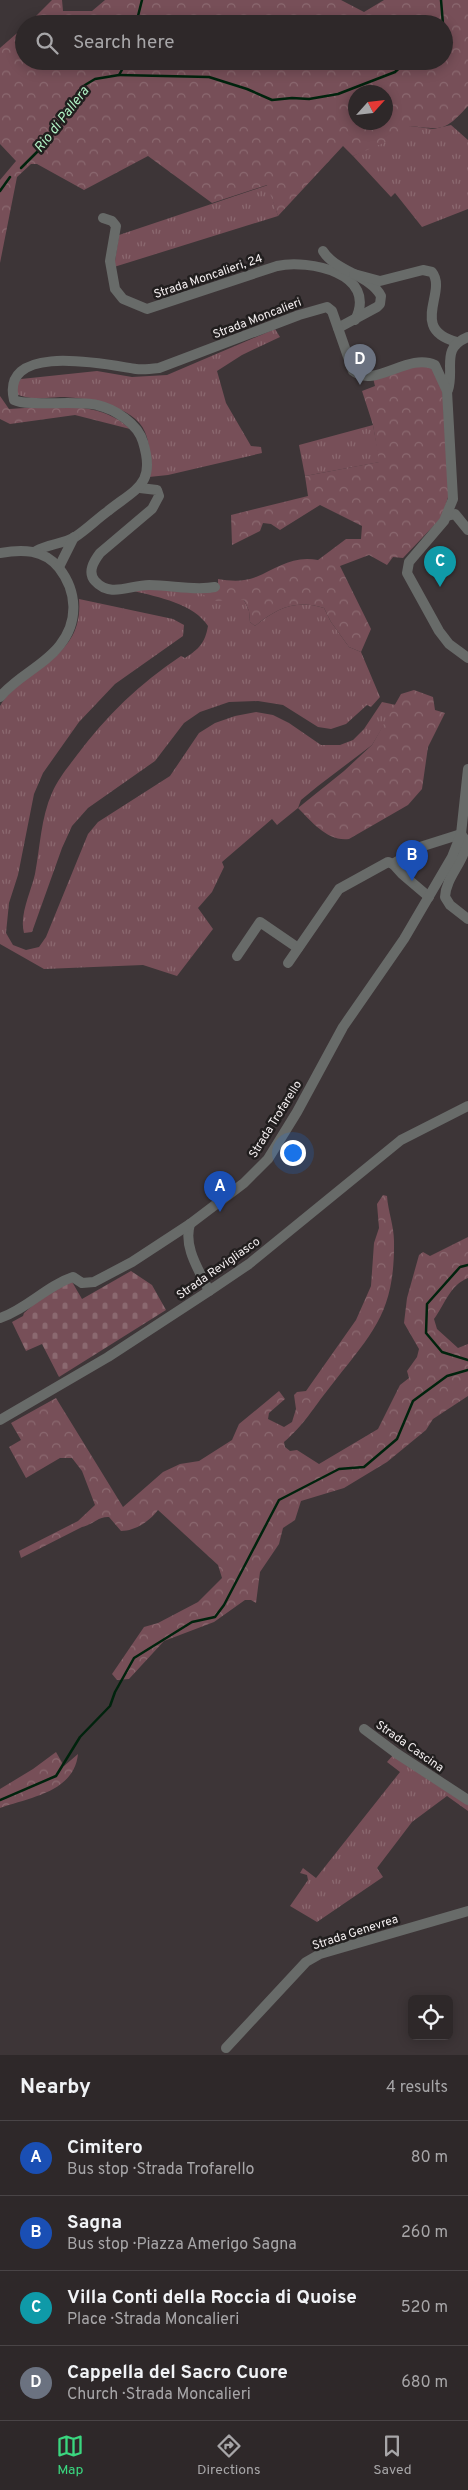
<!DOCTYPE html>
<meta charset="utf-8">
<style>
body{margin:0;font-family:Overpass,sans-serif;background:#3a3435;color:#f1f3f6}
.controls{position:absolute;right:15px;bottom:15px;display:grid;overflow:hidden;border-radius:8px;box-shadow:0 2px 12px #0003}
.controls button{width:45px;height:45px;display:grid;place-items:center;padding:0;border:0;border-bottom:1px solid #494446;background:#2e2829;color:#f1f3f6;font:25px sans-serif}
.compass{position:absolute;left:348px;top:85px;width:45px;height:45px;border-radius:50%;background:#2e2829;box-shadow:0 2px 12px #0003;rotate:63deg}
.you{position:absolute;left:292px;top:1152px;width:18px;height:18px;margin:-12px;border:4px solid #fff;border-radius:50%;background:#1a73e8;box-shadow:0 0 0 8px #1a73e833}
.badge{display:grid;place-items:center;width:32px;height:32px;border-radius:50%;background:#3ad77f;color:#fff;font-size:16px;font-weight:700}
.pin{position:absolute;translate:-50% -41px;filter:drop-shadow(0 1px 2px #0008)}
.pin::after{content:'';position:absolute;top:26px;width:18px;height:15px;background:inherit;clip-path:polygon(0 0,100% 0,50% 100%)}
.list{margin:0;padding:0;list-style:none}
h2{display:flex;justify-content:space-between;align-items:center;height:65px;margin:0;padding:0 20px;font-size:21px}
h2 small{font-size:16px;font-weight:400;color:#a7a6a8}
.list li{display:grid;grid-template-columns:32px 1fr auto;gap:15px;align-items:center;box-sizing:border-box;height:75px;padding:0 20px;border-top:1px solid #494446}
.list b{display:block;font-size:19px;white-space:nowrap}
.list p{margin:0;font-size:16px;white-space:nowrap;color:#a7a6a8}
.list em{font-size:16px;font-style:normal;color:#a7a6a8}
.icon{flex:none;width:28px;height:28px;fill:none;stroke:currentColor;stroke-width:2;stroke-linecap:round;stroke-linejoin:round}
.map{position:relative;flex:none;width:468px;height:2055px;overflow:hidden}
.search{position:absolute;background:#2e2829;box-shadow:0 2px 12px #0003;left:15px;right:15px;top:15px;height:55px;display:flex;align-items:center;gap:12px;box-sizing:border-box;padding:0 18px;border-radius:28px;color:#a7a6a8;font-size:19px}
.sheet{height:365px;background:#2e2829}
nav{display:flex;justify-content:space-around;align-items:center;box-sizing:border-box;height:70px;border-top:1px solid #494446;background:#2e2829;font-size:14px;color:#a7a6a8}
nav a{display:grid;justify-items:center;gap:2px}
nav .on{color:#3ad77f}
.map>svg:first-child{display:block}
.grass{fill:url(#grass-tufts)}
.forest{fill:url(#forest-crowns);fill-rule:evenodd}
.cemetery{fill:url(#cemetery-stones)}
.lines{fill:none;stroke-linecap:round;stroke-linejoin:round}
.stream{stroke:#00230d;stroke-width:2.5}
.minor{stroke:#686b69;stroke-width:10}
.labels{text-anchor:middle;stroke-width:5;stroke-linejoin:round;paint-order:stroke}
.street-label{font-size:12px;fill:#f4eff0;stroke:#211e1e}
.water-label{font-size:14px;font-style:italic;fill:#b0f1c4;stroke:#211e1e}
</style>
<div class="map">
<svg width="468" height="2055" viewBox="0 0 468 2055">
<defs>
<pattern id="grass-tufts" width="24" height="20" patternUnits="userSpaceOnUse" patternTransform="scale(1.25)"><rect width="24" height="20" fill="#774f58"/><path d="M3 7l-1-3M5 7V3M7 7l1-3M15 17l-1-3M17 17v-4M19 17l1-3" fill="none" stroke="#8b6970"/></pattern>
<pattern id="forest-crowns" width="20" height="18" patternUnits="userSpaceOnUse" patternTransform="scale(1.25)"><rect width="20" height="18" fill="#774f58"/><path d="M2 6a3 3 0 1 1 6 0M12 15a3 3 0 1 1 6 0" fill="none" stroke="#8b6970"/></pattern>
<pattern id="cemetery-stones" width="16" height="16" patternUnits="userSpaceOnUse" patternTransform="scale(1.25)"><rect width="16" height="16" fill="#774f58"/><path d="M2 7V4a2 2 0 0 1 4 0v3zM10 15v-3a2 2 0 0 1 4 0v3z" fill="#8b6970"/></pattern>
</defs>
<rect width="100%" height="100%" fill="#3d3537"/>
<g class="grass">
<path d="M451 125 468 140V209L422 227 395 193 391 197 353 156 410 126 433 129Z"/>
<path d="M268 185 278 216 114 267 119 235Z"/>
<path d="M275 329 280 337 242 355 217 371 226 403 251 446 261 447 262 453 168 475 149 477C149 462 151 446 145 432 135 406 84 397 60 397 45 398 29 401 15 393L16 385 21 379 97 371 132 377 167 375Z"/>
<path d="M373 425 380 462 305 476 299 445Z"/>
<path d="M142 589 197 591 232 600H244L249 611 250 622 255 626C277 608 296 599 324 608L331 622 349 647 361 652 380 697 371 707 367 705 346 724 331 729 318 727 283 705 258 701 229 702 200 712 184 723 155 761 88 808 72 826 62 848 32 932 24 933C19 915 31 892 35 874 40 848 41 817 52 793 58 779 68 767 77 755 106 716 140 683 181 656L185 658C199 649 205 643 208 626 194 604 158 597 134 591Z"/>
<path d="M79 599 173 619 184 625 183 636 115 684 79 722 43 773 34 794 18 875 9 903 6 933 13 945 26 950 39 947 46 937 88 834 98 822 170 776 199 733 215 723 235 716 256 712 273 715 289 723 321 745H340L353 740 364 729 382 702 396 705 372 745 318 786 301 800 298 808 277 825 272 819 222 862 224 867 212 892 198 908 213 929 177 976 143 965 44 969 0 944V706C26 664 84 660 79 599Z"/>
<path d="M393 1755 468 1803V1811L447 1796 412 1822 377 1868 383 1877 317 1922 290 1906 308 1880 307 1875 300 1873 303 1868 316 1878 400 1772 387 1762Z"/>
</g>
<g class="forest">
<path d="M52 0H62L63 11H92L105 0H341L364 12 384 0H468V106C445 131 443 130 410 126L407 133 353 156 343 146 278 216 267 185 212 203 148 156 84 190 37 164H31L17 177 0 263V180L16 161 0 144V48L24 27V61H444V24H28ZM356 92H386V122H356Z"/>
<path d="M430 365 442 384 449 494 442 517 403 558 393 557 387 565 369 555 340 566 371 629 361 652 349 647 331 622 324 608C296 599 277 608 255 626L250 622 249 611 244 600 214 601 197 591 218 589V579C231 581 243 582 256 577 277 568 293 555 318 560L346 539H361L362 526 320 505 280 530 271 524 263 523 260 531 232 545 231 515 308 496 305 476 379 462 373 425 362 391 375 386 373 378 410 366Z"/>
<path d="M0 396 9 409C49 407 99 399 130 429L75 415 10 424 0 419Z"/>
<path d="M414 690 433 697 435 710 445 713 428 747 422 789 408 805 349 839C328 842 312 822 298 808L344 771 372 745 401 694Z"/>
<path d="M383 1195 387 1196C388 1211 394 1226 394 1241 395 1314 372 1333 330 1387 313 1408 305 1424 284 1442L285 1447 290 1451 297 1450 319 1464 378 1429 400 1385 409 1378 407 1371 417 1357 419 1349 404 1323 407 1298 419 1255 423 1252 430 1256 468 1237V1278C450 1285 445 1304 434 1319L437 1329 458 1348 468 1344V1396L433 1419 426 1430 387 1462 344 1488 301 1501 295 1520 283 1528 279 1544 260 1572 256 1603 251 1600H245L214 1622 164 1641 129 1679 117 1680 112 1674 144 1627 158 1623 198 1602 222 1578 218 1565 158 1510C150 1521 135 1531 121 1531L109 1517C99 1516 92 1525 82 1527L21 1558 19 1551 78 1521 95 1505 82 1471 72 1458H60L26 1478 9 1447 21 1440 11 1423 56 1398 123 1507 163 1472 180 1464 199 1461 232 1440 239 1424 279 1391 285 1399 269 1413 268 1419 284 1427 292 1422 296 1409 294 1395 297 1392 306 1391 356 1320 371 1286 374 1243 379 1228 377 1204Z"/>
<path d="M56 1752 64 1766 78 1754C74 1792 31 1797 0 1808V1789L33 1769Z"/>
</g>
<path class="cemetery" d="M131 1271 152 1285 166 1310 59 1377 42 1344 26 1351 12 1322 23 1316 24 1313 49 1291 71 1280 82 1299Z"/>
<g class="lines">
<g class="stream">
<path d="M441 0 443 24"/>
<path d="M136 24 142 0"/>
<path d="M119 75 209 77 247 89 272 100 292 98 309 99 338 94 395 72 407 61"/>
<path d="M21 168 47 142 85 85 95 79 119 75 127 61"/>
<path d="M0 191 10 177"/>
<path d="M468 1265 460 1267 427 1304 426 1333 442 1352 468 1360"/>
<path d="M0 1800 56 1776 80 1737 110 1706 115 1692 134 1658 192 1622 215 1617 224 1605 279 1500 339 1469 364 1467 397 1439 413 1401 447 1376 468 1370"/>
</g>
<g class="minor">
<path d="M103 218 112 221 116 226 110 261 115 289 123 299 147 309 277 266C308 259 379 273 355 320"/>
<path d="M323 251C335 271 370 275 381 296L380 304 377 307 338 328"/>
<path d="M354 274 380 281 423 270 432 272C448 292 408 329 457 342"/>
<path d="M448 390C455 368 440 348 468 337"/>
<path d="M140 488 157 490 159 496 152 509 100 553C94 561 87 572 95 581 110 598 130 585 149 585 172 585 193 591 215 587"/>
<path d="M447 516 455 514 468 530"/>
<path d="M36 551C48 544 63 544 75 537 86 530 97 519 108 511 137 488 156 484 143 442 138 424 115 409 97 405 77 400 28 407 14 400 0 341 108 365 136 369 143 370 151 369 159 368L299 315 327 307 332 311 353 371C375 389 408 352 435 365L447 391 453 499 444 521 409 562 407 573 439 631 449 644 468 658"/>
<path d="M0 553C22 549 44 549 59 568 77 591 79 621 60 645 44 666 17 676 0 697"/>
<path d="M59 567 74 537"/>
<path d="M461 834 466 841C466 861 446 876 445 897L450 905 468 919"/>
<path d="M429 897 402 874 393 864 420 847 461 834"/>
<path d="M237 956 260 922 298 948"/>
<path d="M288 963 339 889 388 862 393 864"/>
<path d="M190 1224C183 1247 199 1270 209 1291"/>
<path d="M0 1318C27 1309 46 1286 73 1277L82 1283 94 1282 132 1262 190 1224 244 1183 268 1159 297 1112 343 1027 404 939 452 857 461 834 468 769"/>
<path d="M0 1420 108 1357 209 1291 249 1264 401 1140 468 1106"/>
<path d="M364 1729 396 1753 468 1800"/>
<path d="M226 2048 306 1962 320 1954 468 1911"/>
</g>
</g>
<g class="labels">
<g class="street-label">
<text transform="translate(208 276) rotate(-19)" y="4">Strada Moncalieri, 24</text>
<text transform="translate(257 318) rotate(-21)" y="4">Strada Moncalieri</text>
<text transform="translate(275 1119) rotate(-58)" y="4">Strada Trofarello</text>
<text transform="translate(218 1268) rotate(-35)" y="4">Strada Revigliasco</text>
<text transform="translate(410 1746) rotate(35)" y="4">Strada Cascina</text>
<text transform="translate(355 1932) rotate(-18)" y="4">Strada Genevrea</text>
</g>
<g class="water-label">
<text transform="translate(61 119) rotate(-52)" y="5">Rio di Pallera</text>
</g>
</g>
</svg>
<div class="controls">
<button><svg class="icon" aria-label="locate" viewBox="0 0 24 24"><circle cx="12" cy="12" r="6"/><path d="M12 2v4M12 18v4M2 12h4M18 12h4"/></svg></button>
</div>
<svg class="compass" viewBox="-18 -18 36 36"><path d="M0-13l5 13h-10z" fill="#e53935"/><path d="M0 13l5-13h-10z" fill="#a7a6a8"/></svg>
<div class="you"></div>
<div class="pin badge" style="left:220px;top:1212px;background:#1a4fb4">A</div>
<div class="pin badge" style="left:412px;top:881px;background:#1a4fb4">B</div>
<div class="pin badge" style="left:440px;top:587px;background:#0f9aa8">C</div>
<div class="pin badge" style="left:360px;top:385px;background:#6b7280">D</div>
<div class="search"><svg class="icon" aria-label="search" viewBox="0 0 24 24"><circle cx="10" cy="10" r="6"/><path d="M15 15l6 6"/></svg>Search here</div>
</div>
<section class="sheet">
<h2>Nearby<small>4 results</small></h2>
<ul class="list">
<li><span class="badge" style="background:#1a4fb4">A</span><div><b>Cimitero</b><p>Bus stop · Strada Trofarello</p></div><em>80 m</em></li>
<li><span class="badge" style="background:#1a4fb4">B</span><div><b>Sagna</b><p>Bus stop · Piazza Amerigo Sagna</p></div><em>260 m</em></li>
<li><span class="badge" style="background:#0f9aa8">C</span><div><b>Villa Conti della Roccia di Quoise</b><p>Place · Strada Moncalieri</p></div><em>520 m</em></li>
<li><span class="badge" style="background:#6b7280">D</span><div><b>Cappella del Sacro Cuore</b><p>Church · Strada Moncalieri</p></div><em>680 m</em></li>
</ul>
</section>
<nav>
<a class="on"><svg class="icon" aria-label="map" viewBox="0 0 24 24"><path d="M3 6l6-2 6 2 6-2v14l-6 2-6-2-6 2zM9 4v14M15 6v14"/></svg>Map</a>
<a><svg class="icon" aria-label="directions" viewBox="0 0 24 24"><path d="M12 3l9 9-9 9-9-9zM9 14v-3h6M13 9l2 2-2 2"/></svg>Directions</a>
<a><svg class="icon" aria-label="saved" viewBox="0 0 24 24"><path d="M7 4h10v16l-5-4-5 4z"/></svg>Saved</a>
</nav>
